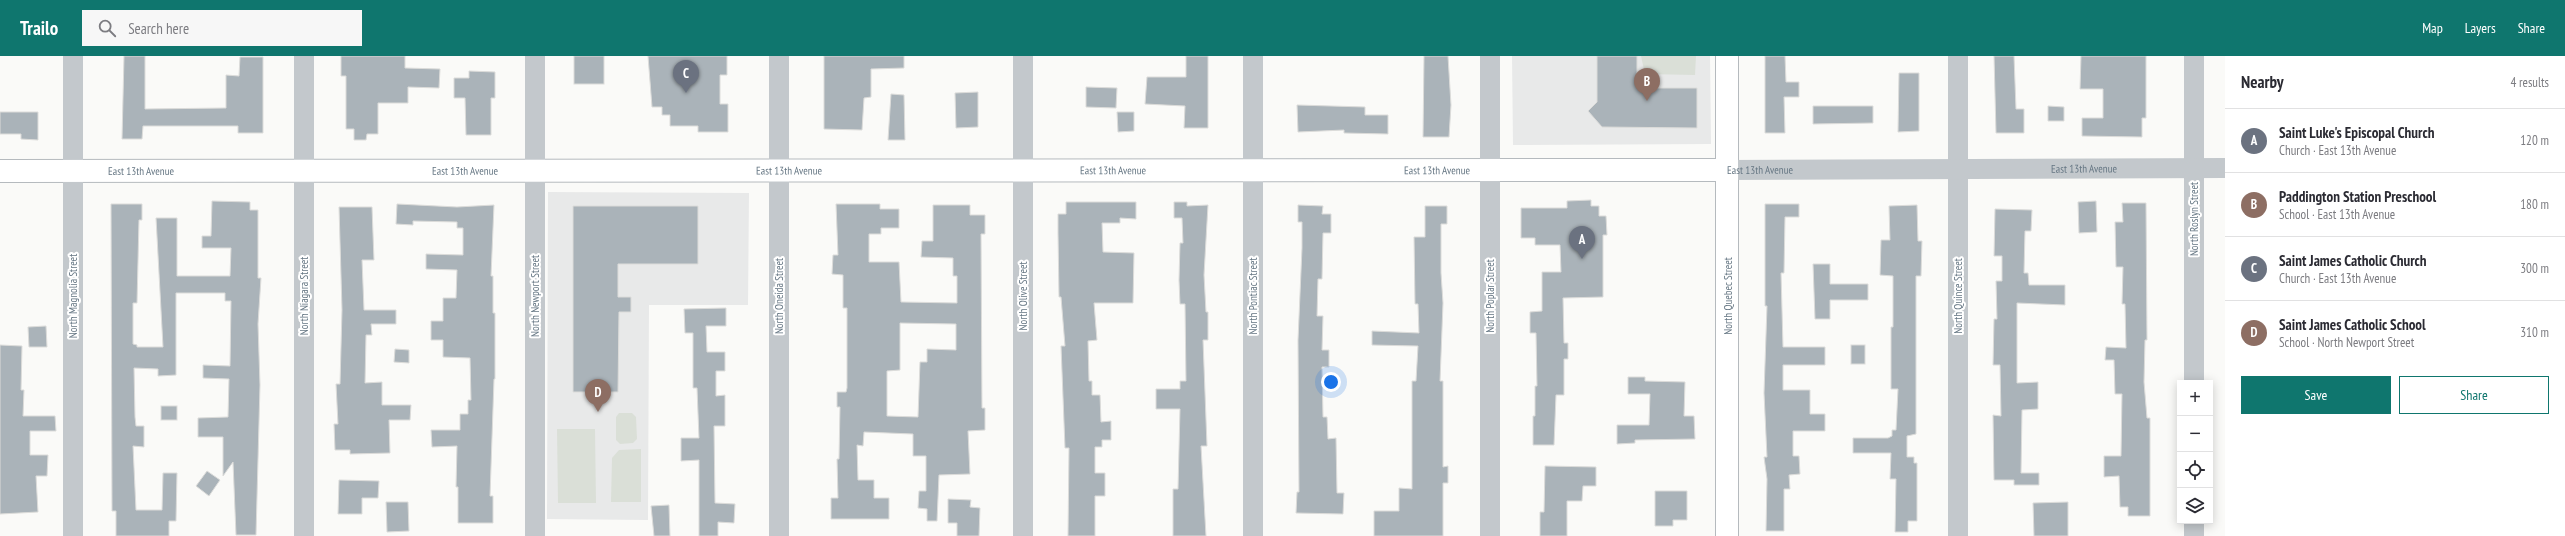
<!DOCTYPE html>
<meta charset="utf-8">
<style>
body{margin:0;font-family:"PT Sans Narrow",sans-serif;background:#f7f7f7;color:#2b2b33}
.controls{position:absolute;right:12px;bottom:12px;display:grid;overflow:hidden;border-radius:0px;box-shadow:0 2px 10px #0003}
.controls button{width:36px;height:36px;display:grid;place-items:center;padding:0;border:0;border-bottom:1px solid #e1e1e2;background:#fff;color:#2b2b33;font:20px sans-serif}
.you{position:absolute;left:1331px;top:326px;width:14px;height:14px;margin:-10px;border:3px solid #fff;border-radius:50%;background:#1a73e8;box-shadow:0 0 0 6px #1a73e833}
.badge{display:grid;place-items:center;width:26px;height:26px;border-radius:50%;background:#0f766e;color:#fff;font-size:13px;font-weight:700}
.pin{position:absolute;translate:-50% -33px;filter:drop-shadow(0 1px 2px #0008)}
.pin::after{content:'';position:absolute;top:21px;width:14px;height:12px;background:inherit;clip-path:polygon(0 0,100% 0,50% 100%)}
.list{margin:0;padding:0;list-style:none}
h2{display:flex;justify-content:space-between;align-items:center;height:52px;margin:0;padding:0 16px;font-size:17px}
h2 small{font-size:13px;font-weight:400;color:#7c7c81}
.list li{display:grid;grid-template-columns:26px 1fr auto;gap:12px;align-items:center;box-sizing:border-box;height:64px;padding:0 16px;border-top:1px solid #e1e1e2}
.list b{display:block;font-size:15px;white-space:nowrap}
.list p{margin:0;font-size:13px;white-space:nowrap;color:#7c7c81}
.list em{font-size:13px;font-style:normal;color:#7c7c81}
.actions{display:flex;gap:8px;padding:12px 16px}
.actions a{flex:1;padding:9px 0;border:1px solid #0f766e;border-radius:0px;text-align:center;font-size:14px;color:#0f766e}
.actions .main{background:#0f766e;color:#fff}
.icon{flex:none;width:22px;height:22px;fill:none;stroke:currentColor;stroke-width:2;stroke-linecap:round;stroke-linejoin:round}
.map{position:relative;flex:none;width:2225px;height:480px;overflow:hidden}
header{display:flex;align-items:center;gap:24px;box-sizing:border-box;height:56px;padding:0 20px;background:#0f766e;color:#fff}
header strong{font-size:19px}
nav{display:flex;gap:22px;margin-inline-start:auto;font-size:14px}
.search{width:280px;height:36px;background:#f7f7f7;display:flex;align-items:center;gap:10px;box-sizing:border-box;padding:0 14px;border-radius:0px;color:#7c7c81;font-size:15px}
main{display:flex}
aside{flex:1;background:#fff}
.map>svg:first-child{display:block}
.built{fill:#e8e9e9}
.green{fill:#dadfd7}
.building{fill:#aab3b9;stroke:#dcdcda;fill-rule:evenodd}
.lines{fill:none;stroke-linecap:round;stroke-linejoin:round}
.major-casing{stroke:#b5babe;stroke-width:24}
.minor{stroke:#c3c8cc;stroke-width:20}
.major{stroke:#fff;stroke-width:22}
.labels{text-anchor:middle;stroke-width:4;stroke-linejoin:round;paint-order:stroke}
.street-label{font-size:11px;fill:#657683;stroke:#fff}
</style>
<header>
<strong>Trailo</strong>
<div class="search"><svg class="icon" aria-label="search" viewBox="0 0 24 24"><circle cx="10" cy="10" r="6"/><path d="M15 15l6 6"/></svg>Search here</div>
<nav><a>Map</a><a>Layers</a><a>Share</a></nav>
</header>
<main>
<div class="map">
<svg width="2225" height="480" viewBox="0 0 2225 480">
<rect width="100%" height="100%" fill="#fafaf8"/>
<g class="built">
<path d="M1512 0H1710L1711 88 1513 89Z"/>
<path d="M548 136 749 137 748 249H649L648 464 547 463Z"/>
</g>
<g class="green">
<path d="M1641 0H1696L1695 19 1645 18Z"/>
<path d="M619 357H632L636 361 637 383 633 387 620 388 616 384V361Z"/>
<path d="M557 373H595L596 447H558Z"/>
<path d="M641 393V446H611L612 402 619 394Z"/>
</g>
<g class="building">
<path d="M124 0H145V53L226 52V19L239 20 240 1H263V77H238V70H143L142 83H122Z"/>
<path d="M341 0H405V12L440 13 439 32 408 31V47H378V78H367L366 84H354V73H346V20H341Z"/>
<rect x="574" y="0" width="30" height="28"/>
<path d="M648 0H727V19H720V48H728V76H698V70H670V59H662V51H652Z"/>
<path d="M824 0H904V12L871 13V41L864 42 862 74 824 73Z"/>
<path d="M1186 0H1208V72H1184L1185 50 1145 48 1147 21H1186Z"/>
<path d="M1424 0H1448L1451 49 1449 81H1423Z"/>
<path d="M1597 0H1637V24H1642V32H1697V72L1602 71 1588 55 1597 46Z"/>
<path d="M1765 0H1785L1786 26H1799V41H1784L1785 77H1765Z"/>
<path d="M1994 0H2014L2016 53H2024V77H1996Z"/>
<path d="M2081 0H2146V62H2142V81L2082 80V62H2103V33H2080Z"/>
<path d="M469 15 495 16V42H491V79H466L465 42H454V22H469Z"/>
<path d="M1899 17H1919V75L1898 76Z"/>
<path d="M1086 31 1117 32 1116 52 1086 51Z"/>
<path d="M978 36V71L956 72 955 37Z"/>
<path d="M891 38 904 39 905 84H888Z"/>
<path d="M1297 49 1365 51V59H1388V78L1344 77V74L1298 76Z"/>
<path d="M1813 50H1873V67L1813 68Z"/>
<path d="M2048 50 2064 51V65H2048Z"/>
<path d="M0 56H38V84L21 83V78H0Z"/>
<path d="M1117 56H1134V75L1118 76Z"/>
<path d="M1591 144V150H1599V160H1606L1607 179H1603V241L1563 242 1564 287H1568V303H1564V339H1556L1554 389H1533V360H1535V330H1537L1536 277H1530V256L1542 255V216H1561L1560 189H1535V182H1521V152H1567V145Z"/>
<path d="M212 145 250 146V154H258V222H261L258 268 260 329 256 479H236L233 406 223 420V381H198V362L228 361 229 323 203 322V309L230 310 231 245H225V237H176V319L158 320V313L134 312 135 361 136 370H144V391L133 390 136 454H162L163 417H177L176 465H169V480H116V455H112L111 148H142V164H139L137 247H133V288L137 289V291H163L156 162H177V220H230L231 192H202V180H211Z"/>
<path d="M2096 145 2097 176 2079 177 2078 146Z"/>
<path d="M1066 146H1136V163L1120 162V167H1102L1103 196 1134 197 1133 247H1094L1097 284 1088 285 1089 325H1092V339H1100L1101 366 1111 365V384H1102V391H1095V417H1105V440H1095V480H1068L1069 392H1065L1061 290H1065L1061 241H1059L1058 177V158H1066Z"/>
<path d="M1174 146H1187V150L1208 149 1204 219 1206 256H1208V284H1203L1207 390H1201L1206 480H1173V433H1178L1180 353H1156V333H1180V325H1186L1185 248H1180L1179 224 1180 187H1183L1182 162H1174Z"/>
<path d="M2122 147H2146L2147 284H2145L2144 326 2147 362H2150V460H2128V451H2120L2119 420 2104 421V400H2121L2122 338H2115L2114 304H2105L2106 291 2126 292 2125 248H2122L2123 211H2116L2115 166H2123Z"/>
<path d="M397 148 457 151 494 149 491 220H493V257H495V323H494L490 440H493V467H458V431H456L457 390 432 391 431 374H460V358H468V344H471L470 302 443 301V284H431V265H443V242H456L457 214 426 213V198L463 199V172H457V166L413 165V169L396 168Z"/>
<path d="M836 148H880V153H899V172H881V178H869V206H899L901 246 957 247V220H953V202L921 201 922 185H933V149H970V159H985V178H981L982 352H985V374L968 375 970 418 939 419 937 465H927V453L918 452 919 435H926V400H913V378L864 376 863 390 857 389 858 424H874V442H889V463H831V442H838L837 403H839L840 351H837V336H846L847 332V252H843V219L832 218 833 199H838ZM900 267 956 268V294L927 293V306H920L918 361 887 360V315L900 314Z"/>
<path d="M1765 148H1799V161H1785L1784 217H1781L1783 291H1825V309H1783V334H1810V358H1825V375H1793V400H1799L1800 418 1789 419 1790 433H1784V475H1766L1767 423 1764 401H1767L1764 337 1767 250H1765Z"/>
<path d="M1298 149 1323 150 1322 158H1331V177H1323L1322 223H1318L1317 260H1323L1322 294H1329V311H1322L1323 361H1327L1328 383 1336 382 1337 437H1344L1343 458 1296 457 1297 436H1299L1298 284 1302 192V166H1298Z"/>
<path d="M1917 149 1918 185H1922L1921 220H1916V378L1907 380V401H1914V407H1917V465H1908V476H1895L1896 423H1890L1891 397H1853V382H1888L1892 380V374H1896L1898 333H1891V271H1893V220L1880 219 1881 184H1890L1889 150Z"/>
<path d="M573 150H698V208H618V241H631V256H619L618 336H573Z"/>
<path d="M1425 150H1447V168H1441V217L1443 247 1440 325H1443V411L1448 410V427H1443V480H1374V455H1399V432L1412 433V325H1416L1418 290 1372 289V275L1419 277 1418 248H1415L1414 181H1425Z"/>
<path d="M339 151H372L374 204H362L364 254H396V268H371L372 279H366L365 327 382 326V349H411L410 364H389L390 397 350 398V394H335L334 368H338L336 328H340L342 254Z"/>
<path d="M1995 153 2032 154 2031 175H2025L2024 217H2028L2029 229H2065V249L2017 247V327L2038 326V353L2022 354 2021 417H2039V429H2014V424H1994L1993 359 2001 360 2000 309H1993L1994 263H1997L1996 225H2002V200H1994Z"/>
<path d="M1813 208H1830V228H1868V244H1830V263H1815Z"/>
<path d="M726 252V270H706L707 296H725V315H716V340L725 339V370H714L715 447 735 448 734 467 718 466V480H699V404L681 405V382H699L697 332H693V277H685L684 253Z"/>
<path d="M46 270 47 291H29L28 271Z"/>
<path d="M0 289 22 290 21 334H24L23 360H55L56 375H30V399H48L47 420H36L38 456 0 458Z"/>
<rect x="1851" y="289" width="14" height="19"/>
<path d="M395 293 409 294V307L394 306Z"/>
<path d="M1628 321H1645V325L1685 326 1684 360H1694L1695 383 1635 384V387L1617 388V369H1649L1650 338H1628Z"/>
<rect x="161" y="350" width="16" height="14"/>
<path d="M1545 410 1596 411V430H1583L1582 445H1567V480H1540V456H1544Z"/>
<path d="M207 415 220 424 209 440 196 430Z"/>
<path d="M339 424 379 425 378 442H362V458H338Z"/>
<path d="M1655 435H1687V464H1673V470H1655Z"/>
<path d="M948 443 971 444 970 451 980 452 979 480H957V467H948Z"/>
<path d="M386 446H408L409 475 387 476Z"/>
<path d="M2068 446V480H2034L2033 447Z"/>
<path d="M669 449 670 480H654L651 450Z"/>
</g>
<g class="lines">
<defs>
<g id="major">
<path d="M1727 0V480"/>
<path id="s2" d="M0 115 1727 114"/>
</g>
</defs>
<use href="#major" class="major-casing"/>
<g class="minor">
<path d="M73 0V480"/>
<path d="M304 0V480"/>
<path d="M779 0V480"/>
<path d="M1253 0V480"/>
<path d="M1490 0V480"/>
<path d="M1958 0V480"/>
<path d="M2194 0V327"/>
<path id="s1" d="M1727 114 2225 112"/>
<path d="M535 480V0"/>
<path d="M1023 480V0"/>
<path d="M2194 480V465"/>
</g>
<use href="#major" class="major"/>
</g>
<g class="labels">
<g class="street-label">
<text dy="4" stroke="none"><textPath href="#s1" startOffset="357">East 13th Avenue</textPath></text>
<text dy="4" stroke="none"><textPath href="#s1" startOffset="33">East 13th Avenue</textPath></text>
<text dy="4" stroke="none"><textPath href="#s2" startOffset="141">East 13th Avenue</textPath></text>
<text dy="4" stroke="none"><textPath href="#s2" startOffset="465">East 13th Avenue</textPath></text>
<text dy="4" stroke="none"><textPath href="#s2" startOffset="789">East 13th Avenue</textPath></text>
<text dy="4" stroke="none"><textPath href="#s2" startOffset="1113">East 13th Avenue</textPath></text>
<text dy="4" stroke="none"><textPath href="#s2" startOffset="1437">East 13th Avenue</textPath></text>
<text transform="translate(2194 163) rotate(-90)" y="4">North Roslyn Street</text>
<text transform="translate(73 240) rotate(-90)" y="4">North Magnolia Street</text>
<text transform="translate(304 240) rotate(-90)" y="4">North Niagara Street</text>
<text transform="translate(535 240) rotate(-90)" y="4">North Newport Street</text>
<text transform="translate(779 240) rotate(-90)" y="4">North Oneida Street</text>
<text transform="translate(1023 240) rotate(-90)" y="4">North Olive Street</text>
<text transform="translate(1253 240) rotate(-90)" y="4">North Pontiac Street</text>
<text transform="translate(1490 240) rotate(-90)" y="4">North Poplar Street</text>
<text transform="translate(1728 240) rotate(-90)" y="4">North Quebec Street</text>
<text transform="translate(1958 240) rotate(-90)" y="4">North Quince Street</text>
</g>
</g>
</svg>
<div class="controls">
<button>+</button>
<button>−</button>
<button><svg class="icon" aria-label="locate" viewBox="0 0 24 24"><circle cx="12" cy="12" r="6"/><path d="M12 2v4M12 18v4M2 12h4M18 12h4"/></svg></button>
<button><svg class="icon" aria-label="layers" viewBox="0 0 24 24"><path d="M12 4l9 5-9 5-9-5zM3 14l9 5 9-5"/></svg></button>
</div>
<div class="you"></div>
<div class="pin badge" style="left:1582px;top:203px;background:#6b7280">A</div>
<div class="pin badge" style="left:1647px;top:45px;background:#8d6e63">B</div>
<div class="pin badge" style="left:686px;top:37px;background:#6b7280">C</div>
<div class="pin badge" style="left:598px;top:356px;background:#8d6e63">D</div>
</div>
<aside>
<h2>Nearby<small>4 results</small></h2>
<ul class="list">
<li><span class="badge" style="background:#6b7280">A</span><div><b>Saint Luke's Episcopal Church</b><p>Church · East 13th Avenue</p></div><em>120 m</em></li>
<li><span class="badge" style="background:#8d6e63">B</span><div><b>Paddington Station Preschool</b><p>School · East 13th Avenue</p></div><em>180 m</em></li>
<li><span class="badge" style="background:#6b7280">C</span><div><b>Saint James Catholic Church</b><p>Church · East 13th Avenue</p></div><em>300 m</em></li>
<li><span class="badge" style="background:#8d6e63">D</span><div><b>Saint James Catholic School</b><p>School · North Newport Street</p></div><em>310 m</em></li>
</ul>
<div class="actions"><a class="main">Save</a><a>Share</a></div>
</aside>
</main>
